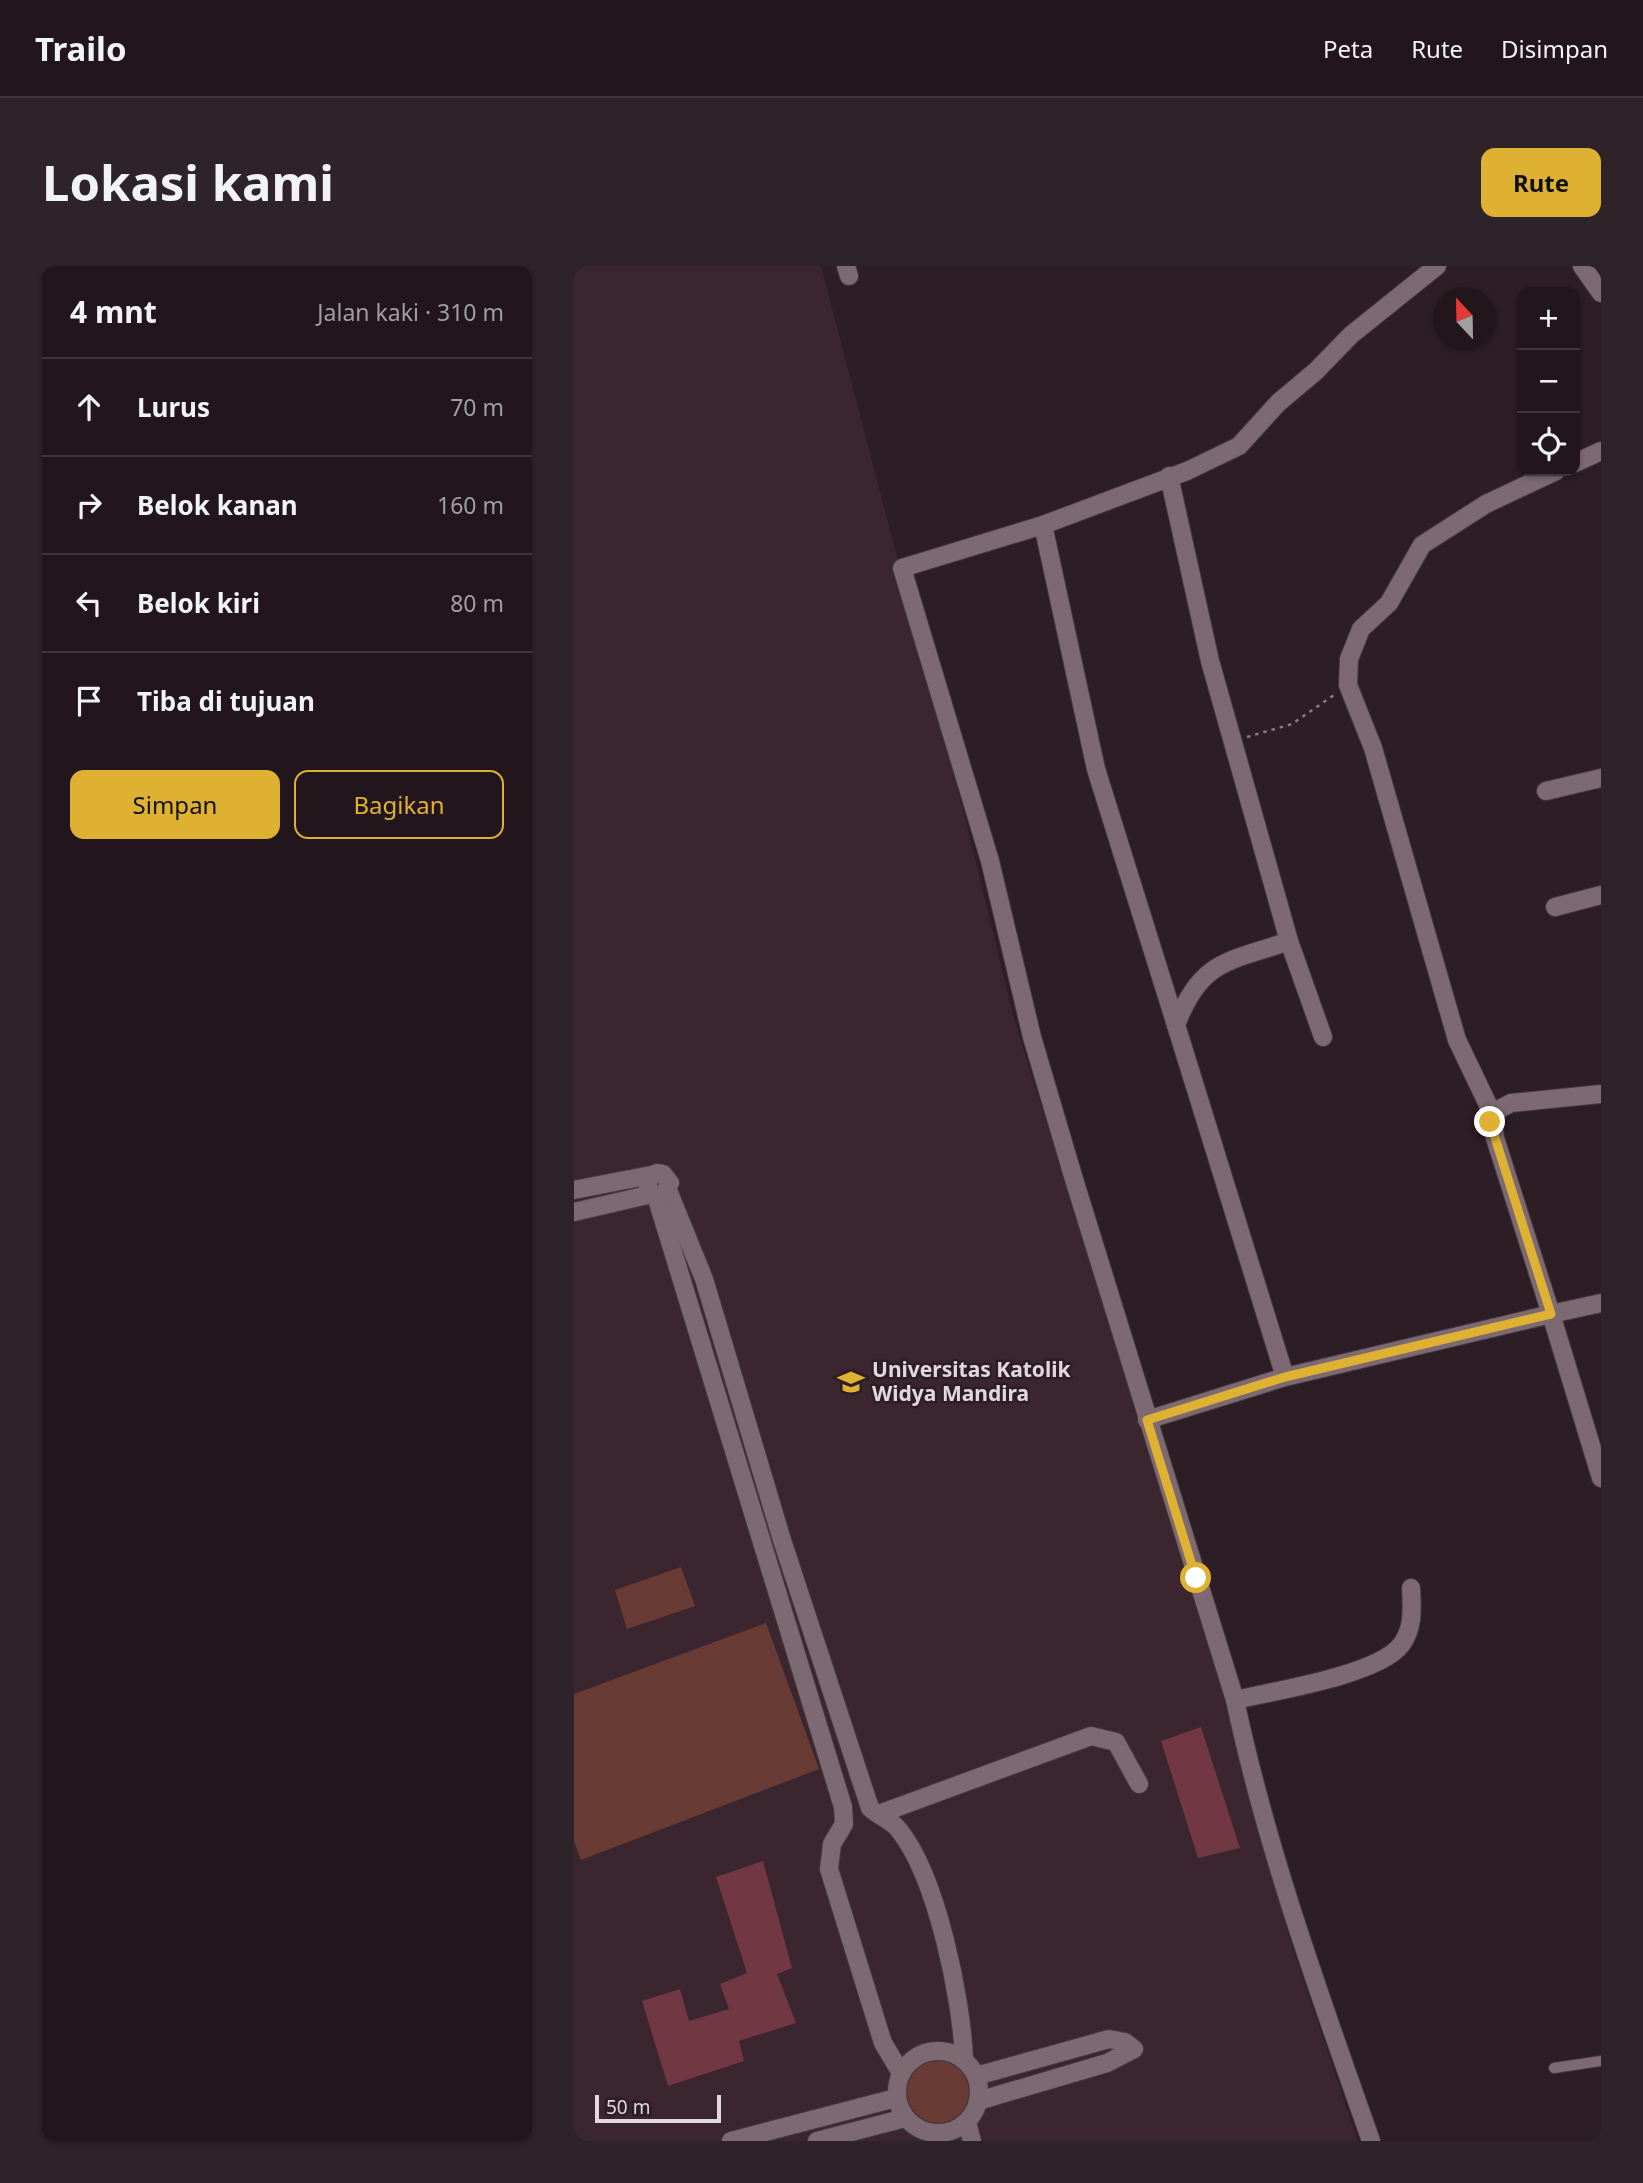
<!DOCTYPE html>
<html lang="id">
<meta charset="utf-8">
<style>
body{margin:0;font-family:"Noto Sans",sans-serif;background:#2e2329;color:#f1f3f6}
.controls{position:absolute;right:21px;top:21px;display:grid;overflow:hidden;border-radius:14px;box-shadow:0 2px 5px #0004}
.controls button{width:63px;height:63px;display:grid;place-items:center;padding:0;border:0;border-bottom:2px solid #3f353b;background:#22161c;color:#f1f3f6;font:35px sans-serif}
.compass{position:absolute;left:859px;top:21px;width:63px;height:63px;border-radius:50%;background:#22161c;box-shadow:0 2px 5px #0004;rotate:338deg}
.scale{position:absolute;left:21px;bottom:18px;width:126px;box-sizing:border-box;padding-left:7px;border:4px solid #e2d7dc;border-top:0;font-size:19px;line-height:24px;white-space:nowrap;color:#e2d7dc;-webkit-text-stroke:5px #2d1d25;paint-order:stroke}
.stop{position:absolute;width:21px;height:21px;margin:-16px;border:5px solid #deb133;border-radius:50%;background:#fff}
.stop.end{background:#deb133;border-color:#fff;box-shadow:0 2px 7px #0008}
.list{margin:0;padding:0;list-style:none}
h2{display:flex;justify-content:space-between;align-items:center;height:91px;margin:0;padding:0 28px;font-size:30px}
h2 small{font-size:23px;font-weight:400;color:#a29fa3}
.list li{display:grid;grid-template-columns:46px 1fr auto;gap:21px;align-items:center;box-sizing:border-box;height:98px;padding:0 28px;border-top:2px solid #3f353b}
.list b{display:block;font-size:26px;white-space:nowrap}
.list em{font-size:23px;font-style:normal;color:#a29fa3}
.actions{display:flex;gap:14px;padding:21px 28px}
.actions a{flex:1;padding:16px 0;border:2px solid #deb133;border-radius:14px;text-align:center;font-size:24px;color:#deb133}
.actions .main{background:#deb133;color:#111}
.icon{flex:none;width:38px;height:38px;fill:none;stroke:currentColor;stroke-width:2;stroke-linecap:round;stroke-linejoin:round}
.map{position:relative;flex:none;width:1027px;height:1875px;overflow:hidden;border-radius:14px}
header{display:flex;align-items:center;gap:42px;box-sizing:border-box;height:98px;padding:0 35px;background:#22161c;border-bottom:2px solid #3f353b}
header strong{font-size:33px}
nav{display:flex;gap:38px;margin-inline-start:auto;font-size:24px}
.intro{display:flex;align-items:center;justify-content:space-between;box-sizing:border-box;height:168px;padding:0 42px}
h1{margin:0;font-size:49px}
.button{padding:18px 32px;border-radius:14px;background:#deb133;color:#111;font-size:24px;font-weight:700}
main{display:flex;gap:42px;padding:0 42px}
aside{flex:1;background:#22161c;border-radius:14px;box-shadow:0 2px 5px #0004}
.map>svg:first-child{display:block}
.built{fill:#3b2630}
.green{fill:#693b35}
.building{fill:#713743}
.lines{fill:none;stroke-linecap:round;stroke-linejoin:round}
.lane-casing{stroke:#46393f;stroke-width:12}
.street-casing{stroke:#46393f;stroke-width:20}
.path{stroke:#877a80;stroke-width:2.5;stroke-dasharray:3.5 5;stroke-linecap:butt}
.lane{stroke:#7c6972;stroke-width:10}
.street{stroke:#7c6972;stroke-width:18}
.route{stroke:#deb133;stroke-width:9}
.labels{text-anchor:middle;stroke-width:5;stroke-linejoin:round;paint-order:stroke}
.poi-label{font-size:21px;font-weight:bold;fill:#e2d7dc;stroke:#2d1d25;text-anchor:start}
</style>
<header>
<strong>Trailo</strong>
<nav><a>Peta</a><a>Rute</a><a>Disimpan</a></nav>
</header>
<div class="intro"><h1>Lokasi kami</h1><a class="button">Rute</a></div>
<main>
<aside>
<h2>4 mnt<small>Jalan kaki · 310 m</small></h2>
<ul class="list">
<li><svg class="icon" aria-label="ahead" viewBox="0 0 24 24"><path d="M12 20V5M6 11l6-6 6 6"/></svg><div><b>Lurus</b></div><em>70 m</em></li>
<li><svg class="icon" aria-label="right" viewBox="0 0 24 24"><path d="M7 20v-9h11M14 6l5 5-5 5"/></svg><div><b>Belok kanan</b></div><em>160 m</em></li>
<li><svg class="icon" aria-label="left" viewBox="0 0 24 24"><path d="M17 20v-9H6M10 6l-5 5 5 5"/></svg><div><b>Belok kiri</b></div><em>80 m</em></li>
<li><svg class="icon" aria-label="arrive" viewBox="0 0 24 24"><path d="M6 21V4h12l-3 4 3 4H6"/></svg><div><b>Tiba di tujuan</b></div></li>
</ul>
<div class="actions"><a class="main">Simpan</a><a>Bagikan</a></div>
</aside>
<div class="map">
<svg width="1027" height="1875" viewBox="0 0 1027 1875">
<rect width="100%" height="100%" fill="#2d1d25"/>
<path class="built" d="M0 0H247L390 547 439 749 634 1375 717 1677 784 1875H0Z"/>
<g class="green">
<path d="M107 1301 121 1340 53 1363 41 1324Z"/>
<path d="M192 1357 245 1503 7 1594 0 1575V1428Z"/>
<circle cx="364" cy="1826" r="31"/>
</g>
<g class="building">
<path d="M627 1461 666 1582 624 1592 587 1475Z"/>
<path d="M189 1595 218 1702 203 1708 222 1757 165 1775 170 1795 94 1820 68 1735 106 1723 115 1755 155 1743 146 1718 173 1707 142 1611Z"/>
</g>
<g class="lines">
<defs>
<path id="lane" d="M980 1802 1027 1795"/>
<g id="street">
<path d="M272 0 275 10"/>
<path d="M1008 0 1027 27"/>
<path d="M1001 197 1027 185"/>
<path d="M595 210 636 395 715 675C655 696 627 693 602 759L711 1111"/>
<path d="M469 259 522 503 602 759"/>
<path d="M972 525 1027 512"/>
<path d="M981 641 1027 629"/>
<path d="M715 675 749 771"/>
<path d="M918 847 883 774 799 482 774 419 775 393 787 363 815 337 848 279 912 238 982 205"/>
<path d="M0 924 77 909"/>
<path d="M94 924 130 1013 208 1274 296 1542C305 1551 317 1553 325 1564 363 1611 388 1734 390 1794"/>
<path d="M82 930 269 1541 270 1558 258 1578 255 1603 309 1777 327 1807"/>
<path d="M0 946 78 928 89 929 96 917 89 908 83 907 74 913V924L78 928"/>
<path d="M1027 1037 977 1048 1027 1212"/>
<path d="M573 1154 711 1111 977 1048 921 872 918 847 937 837 1027 828"/>
<path d="M661 1434C700 1425 804 1409 827 1379 840 1362 838 1342 837 1322"/>
<path d="M305 1548 517 1470 542 1476 565 1518"/>
<circle cx="364" cy="1826" r="41"/>
<path d="M402 1810 535 1773 551 1776 560 1783 533 1797 404 1835"/>
<path d="M393 1856 398 1875"/>
<path d="M157 1875 322 1832"/>
<path d="M243 1875 331 1852"/>
<path d="M797 1875C746 1730 693 1585 661 1434L499 910 458 771 416 595 328 302 469 259 613 205 665 180 704 137 742 105 777 69 863 0"/>
</g>
</defs>
<use href="#lane" class="lane-casing"/>
<use href="#street" class="street-casing"/>
<path class="path" d="M673 471 718 458 760 429"/>
<use href="#lane" class="lane"/>
<use href="#street" class="street"/>
</g>
<g class="lines">
<path class="route" d="M622 1312 573 1154 711 1111 977 1048 916 856"/>
</g>
<defs>
<symbol id="university-bare" viewBox="-9 -9 18 18"><path d="M0-5L7-2L0 1L-7-2ZM-4 1L0 2.5L4 1V4Q0 6-4 4Z" fill="#deb133" stroke="#2d1d25" stroke-width="2.5" paint-order="stroke"/></symbol>
</defs>
<g fill-rule="evenodd">
<use href="#university-bare" x="258" y="1097" width="38" height="38"/>
</g>
<g class="labels">
<g class="poi-label">
<text x="298" y="1111">Universitas Katolik<tspan x="298" dy="24">Widya Mandira</tspan></text>
</g>
</g>
</svg>
<div class="controls">
<button>+</button>
<button>−</button>
<button><svg class="icon" aria-label="locate" viewBox="0 0 24 24"><circle cx="12" cy="12" r="6"/><path d="M12 2v4M12 18v4M2 12h4M18 12h4"/></svg></button>
</div>
<svg class="compass" viewBox="-18 -18 36 36"><path d="M0-13l5 13h-10z" fill="#e53935"/><path d="M0 13l5-13h-10z" fill="#a29fa3"/></svg>
<div class="scale">50 m</div>
<div class="stop" style="left:622px;top:1312px"></div>
<div class="stop end" style="left:916px;top:856px"></div>
</div>
</main>
